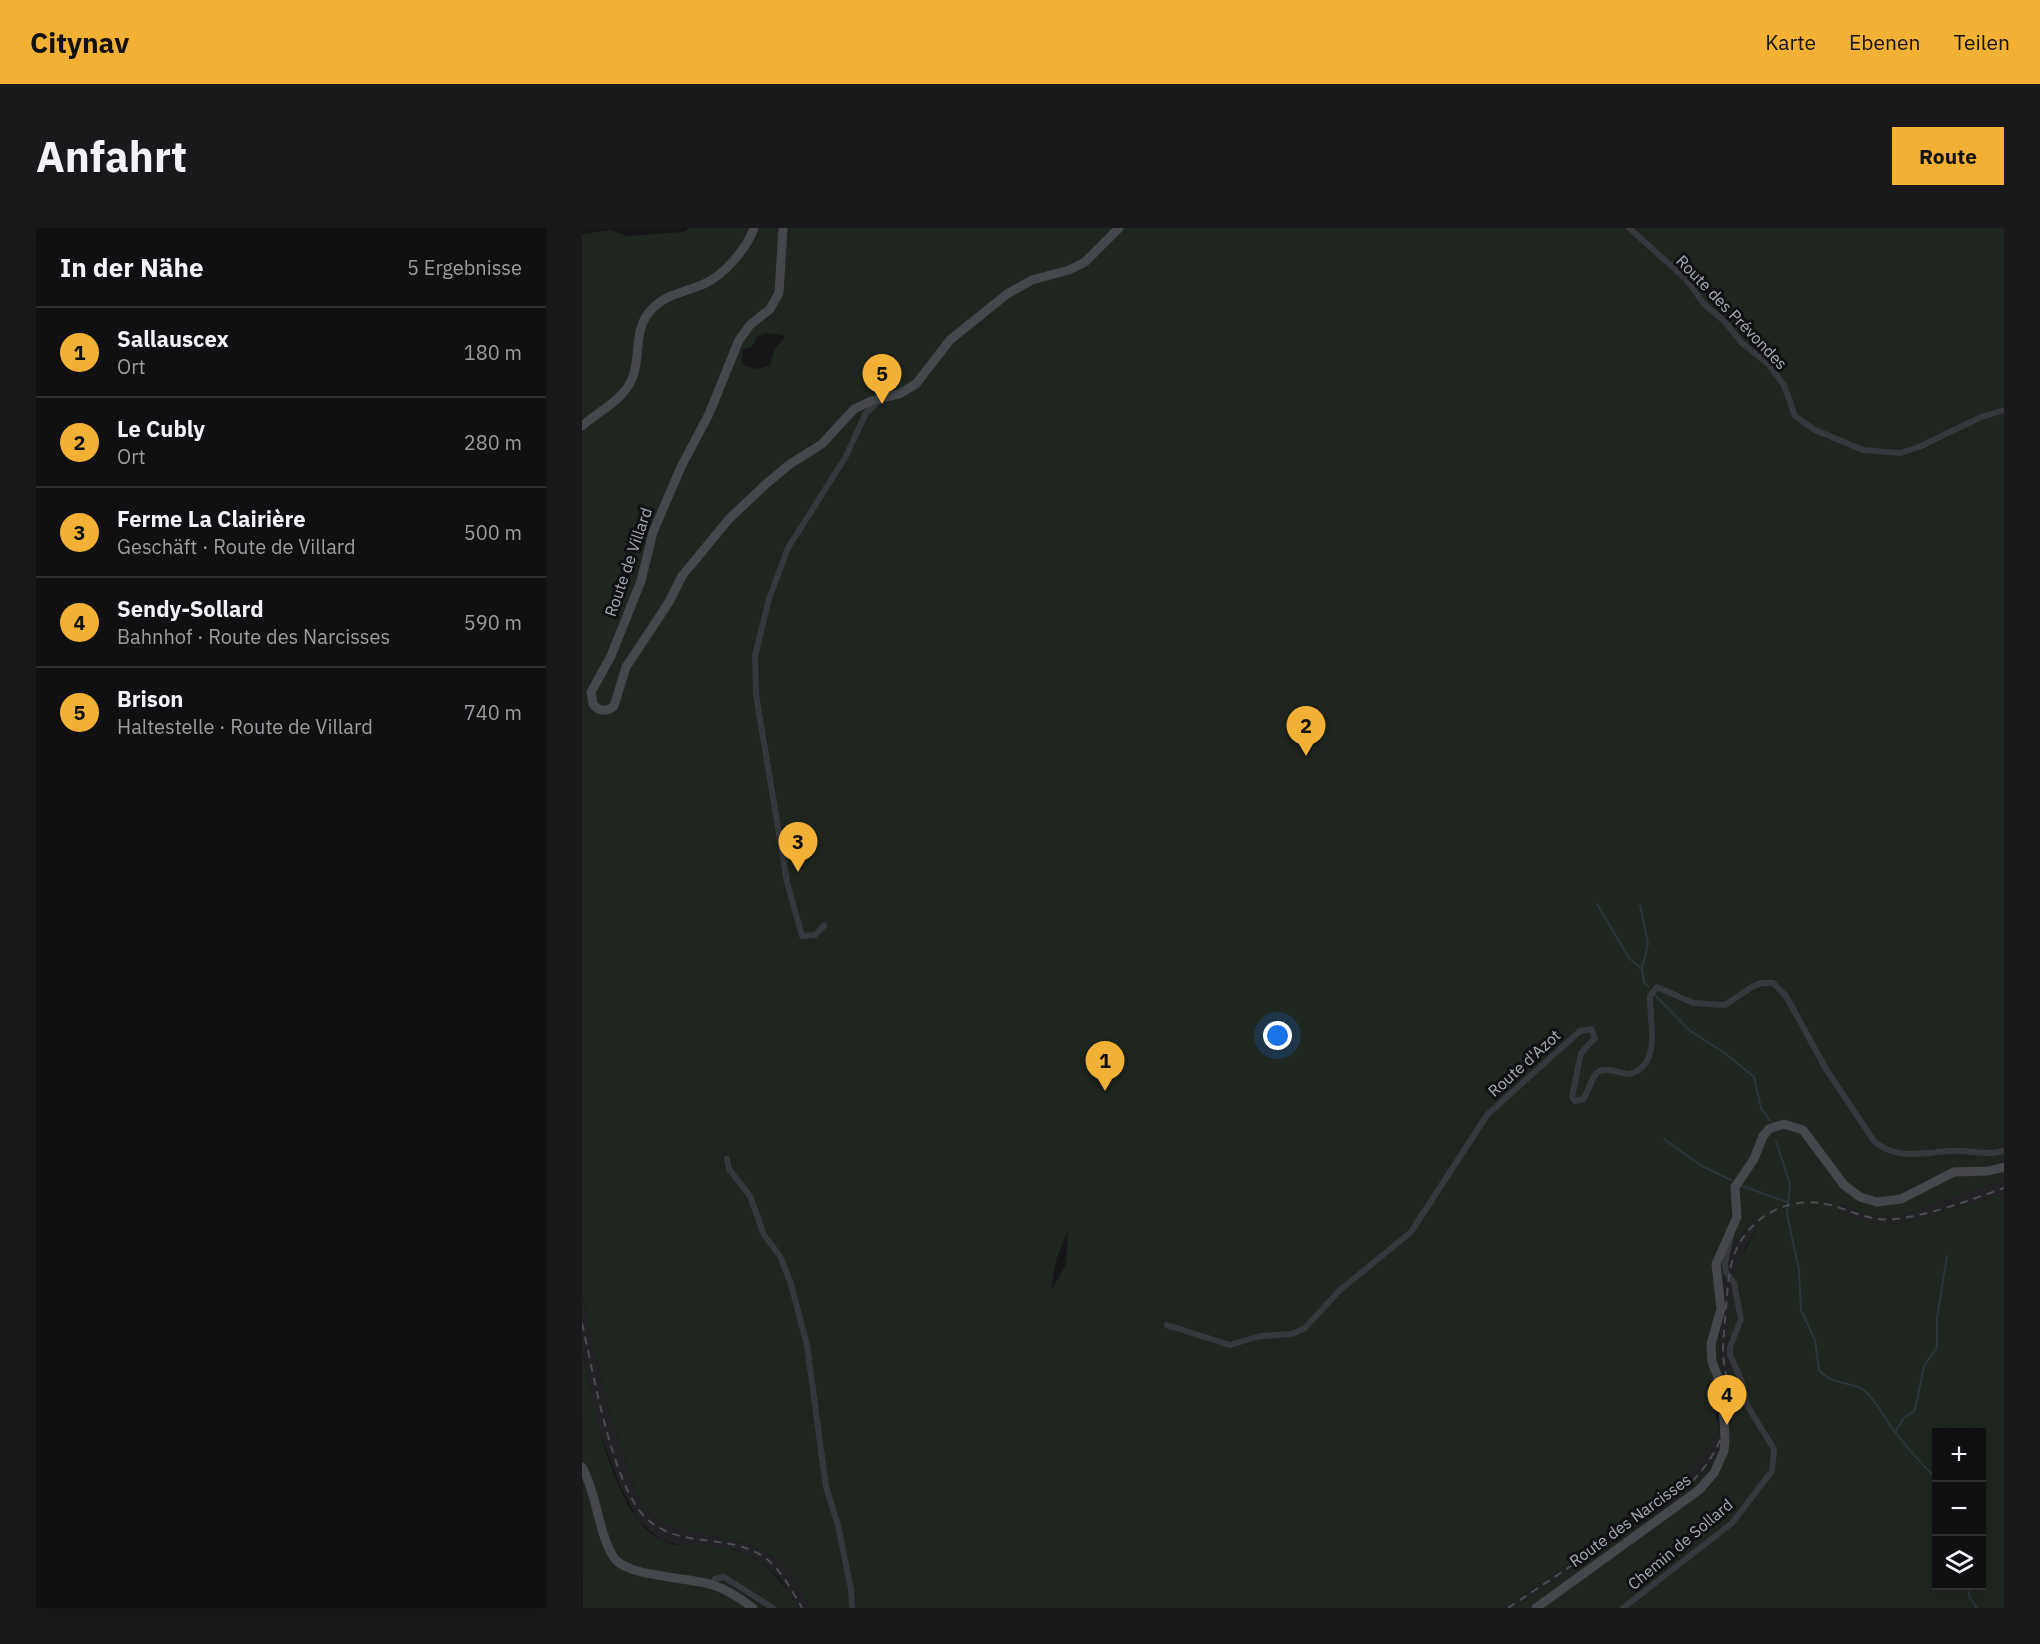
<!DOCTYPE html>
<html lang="de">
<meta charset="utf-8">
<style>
body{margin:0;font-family:"IBM Plex Sans",sans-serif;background:#19191b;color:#f1f3f6}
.controls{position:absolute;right:18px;bottom:18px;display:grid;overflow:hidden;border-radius:0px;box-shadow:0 6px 24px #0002}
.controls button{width:54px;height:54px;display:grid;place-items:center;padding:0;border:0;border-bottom:2px solid #303032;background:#101012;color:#f1f3f6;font:30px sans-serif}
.you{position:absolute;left:696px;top:808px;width:21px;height:21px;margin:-15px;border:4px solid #fff;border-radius:50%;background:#1a73e8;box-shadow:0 0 0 9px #1a73e833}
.badge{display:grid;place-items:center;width:39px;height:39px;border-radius:50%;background:#f2b134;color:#111;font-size:20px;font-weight:700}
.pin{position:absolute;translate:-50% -50px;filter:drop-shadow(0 2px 3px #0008)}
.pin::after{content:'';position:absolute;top:32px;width:21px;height:18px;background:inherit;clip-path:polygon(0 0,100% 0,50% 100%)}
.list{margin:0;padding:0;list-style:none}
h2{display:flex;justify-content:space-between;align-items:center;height:78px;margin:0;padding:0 24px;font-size:26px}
h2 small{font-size:20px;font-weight:400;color:#9c9d9f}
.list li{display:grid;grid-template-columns:39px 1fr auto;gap:18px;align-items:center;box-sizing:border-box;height:90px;padding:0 24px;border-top:2px solid #303032}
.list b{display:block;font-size:22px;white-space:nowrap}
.list p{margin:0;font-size:20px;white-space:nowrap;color:#9c9d9f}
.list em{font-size:20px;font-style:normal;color:#9c9d9f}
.icon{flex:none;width:33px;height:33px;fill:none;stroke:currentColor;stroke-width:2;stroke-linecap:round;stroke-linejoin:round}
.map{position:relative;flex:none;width:1422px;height:1380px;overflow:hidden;border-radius:0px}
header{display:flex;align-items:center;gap:36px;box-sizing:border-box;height:84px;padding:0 30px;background:#f2b134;color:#111}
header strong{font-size:28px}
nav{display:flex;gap:33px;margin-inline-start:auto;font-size:21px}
.intro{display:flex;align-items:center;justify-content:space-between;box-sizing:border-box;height:144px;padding:0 36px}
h1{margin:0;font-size:42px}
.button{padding:15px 27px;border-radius:0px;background:#f2b134;color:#111;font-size:21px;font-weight:700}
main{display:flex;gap:36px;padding:0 36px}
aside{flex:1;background:#101012;border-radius:0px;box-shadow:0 6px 24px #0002}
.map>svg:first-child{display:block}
.built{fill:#222225}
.green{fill:#1e261f;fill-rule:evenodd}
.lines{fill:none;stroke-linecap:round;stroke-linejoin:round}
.stream{stroke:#2c353c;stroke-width:2}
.street{stroke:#37383d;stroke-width:6}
.secondary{stroke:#45474d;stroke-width:9}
.rail{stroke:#4a4c52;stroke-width:2;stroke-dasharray:8 6;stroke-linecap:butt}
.labels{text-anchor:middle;stroke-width:6;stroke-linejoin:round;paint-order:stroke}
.street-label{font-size:16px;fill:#a8adb8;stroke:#111113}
</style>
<header>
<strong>Citynav</strong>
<nav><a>Karte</a><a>Ebenen</a><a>Teilen</a></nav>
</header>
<div class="intro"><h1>Anfahrt</h1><a class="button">Route</a></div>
<main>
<aside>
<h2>In der Nähe<small>5 Ergebnisse</small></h2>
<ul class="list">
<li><span class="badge">1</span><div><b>Sallauscex</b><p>Ort</p></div><em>180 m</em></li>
<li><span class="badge">2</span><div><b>Le Cubly</b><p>Ort</p></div><em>280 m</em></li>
<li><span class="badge">3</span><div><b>Ferme La Clairière</b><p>Geschäft · Route de Villard</p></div><em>500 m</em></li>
<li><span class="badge">4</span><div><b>Sendy-Sollard</b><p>Bahnhof · Route des Narcisses</p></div><em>590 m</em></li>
<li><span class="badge">5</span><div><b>Brison</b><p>Haltestelle · Route de Villard</p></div><em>740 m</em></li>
</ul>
</aside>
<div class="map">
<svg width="1422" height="1380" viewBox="0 0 1422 1380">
<rect width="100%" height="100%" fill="#161618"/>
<g class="built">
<path d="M1422 952V966L1315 996 1284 994 1256 985 1257 976 1285 986 1313 990Z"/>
<path d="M1175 987 1176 999 1163 1019 1150 1080 1145 1117 1153 1164 1139 1220 1128 1239 1095 1272 931 1380H921L991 1334 1026 1301 1101 1250 1138 1203 1142 1152 1137 1117 1142 1048 1152 1017Z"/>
<path d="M0 1066 27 1183 59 1275 86 1297 169 1317 196 1331 207 1342 229 1380H217L198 1350 173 1330 153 1321 108 1319 80 1313 56 1292 38 1257 15 1196 0 1121Z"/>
</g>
<g class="green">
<path d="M107 0H1422V952L1313 990 1284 986 1258 976 1256 984 1284 994 1315 996 1422 966V1380H931L1095 1272 1128 1239 1139 1220 1153 1164 1145 1117 1150 1061 1155 1036 1176 999 1174 988 1152 1017 1142 1048 1137 1117 1144 1170 1125 1156 1138 1203 1101 1250 1026 1301 991 1334 921 1380H229L207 1342 196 1331 169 1317 86 1297 70 1287 59 1275 27 1183 0 1066V6L29 2 45 8 102 4ZM183 105 201 107 203 110 193 120 188 137 176 141 162 138 159 132 161 121 170 119 175 109ZM486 1002 484 1037 469 1062 474 1032ZM1354 1204H1400V1358H1354Z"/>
<path d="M0 1121C10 1172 30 1285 78 1312 90 1318 106 1318 119 1318 170 1318 191 1339 217 1380H1Z"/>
</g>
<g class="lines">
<g class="stream">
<path d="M1015 676 1047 730 1060 741 1062 755 1067 759"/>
<path d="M1058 677 1066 716 1060 741"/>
<path d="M1072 766 1107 802 1144 826 1172 849 1179 880 1188 893"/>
<path d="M1082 911 1118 937 1149 952"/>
<path d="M1194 913 1208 956 1205 986 1217 1042 1219 1082 1233 1112 1237 1142C1252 1159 1269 1152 1283 1163 1294 1173 1300 1185 1308 1197 1321 1216 1338 1234 1354 1250"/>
<path d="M1160 958 1205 974"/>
<path d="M1314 1203 1321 1191 1333 1182 1342 1138 1355 1119V1090L1365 1028"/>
<path d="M1385 1358 1388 1370 1395 1380"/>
</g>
<g class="street">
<path d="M1047 0 1104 51 1122 76 1143 94 1160 115 1186 136 1202 157 1213 188 1233 202 1281 222 1318 225 1337 219 1399 189 1422 182"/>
<path d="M242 698 233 707 220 708 205 654 174 467 173 428 187 371 206 320 263 230 284 185 298 172"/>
<path d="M145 931 147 941 168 968 182 1007 198 1028 209 1056 225 1117 244 1259 256 1297 269 1361 270 1380"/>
<path d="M585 1097 648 1117 678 1108 710 1106 723 1100 758 1062 829 1004 905 887 998 803 1009 801 1013 810 999 825 990 869 993 873 1001 871C1010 860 1008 839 1028 842 1035 843 1041 846 1048 846 1081 836 1067 792 1068 768L1075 759 1111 775 1143 777 1170 759 1179 755H1191L1204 768 1244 841 1292 913C1318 936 1350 921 1380 923 1396 924 1406 927 1422 923"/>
<path d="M130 1357 133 1351 142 1349 191 1380"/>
<path d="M1041 1380 1150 1295 1190 1243 1192 1221 1165 1177 1159 1151 1148 1127V1119L1159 1091 1152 1055 1144 1044 1143 1036 1149 1007"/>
</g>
<g class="secondary">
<path d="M201 0 197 65 188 81 168 97 157 112 127 186 99 239 71 304 59 353 29 428 9 464 11 476C17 484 25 484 32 478L44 439 87 374 100 348 147 291 184 256 208 236 240 216 272 181 289 173 317 166 334 156 368 112 425 66 450 52 487 42 503 34 537 0"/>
<path d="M0 198C16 184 41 172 50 151 60 128 50 101 70 81 85 65 105 64 124 55 143 46 165 20 172 0"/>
<path d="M0 1239C15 1265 17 1310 33 1331 47 1349 107 1349 131 1357 146 1362 158 1370 171 1380"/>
<path d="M954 1380 1117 1262 1132 1245 1142 1223 1143 1211 1140 1159 1130 1134 1129 1116 1139 1081 1134 1036 1155 989 1153 959 1172 931 1181 908 1187 901 1202 896 1221 902 1262 957 1278 969 1295 974 1319 971 1372 944 1406 943 1422 939"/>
</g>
<g class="rail">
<path d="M0 1095C11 1143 30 1256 63 1289 97 1323 150 1303 186 1332 201 1345 210 1363 220 1380"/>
<path d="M926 1380 1091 1270C1122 1247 1147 1211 1147 1171 1147 1156 1142 1141 1141 1126 1141 1106 1144 1086 1145 1067 1147 1045 1149 1025 1163 1007 1183 979 1219 968 1252 978 1272 984 1291 994 1313 991 1349 987 1388 972 1422 960"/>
</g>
</g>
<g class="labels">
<g class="street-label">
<text transform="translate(1150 84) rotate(46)" y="6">Route des Prévondes</text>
<text transform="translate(46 334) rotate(-71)" y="6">Route de Villard</text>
<text transform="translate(942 835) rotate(-42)" y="6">Route d'Azot</text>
<text transform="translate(1048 1292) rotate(-36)" y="6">Route des Narcisses</text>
<text transform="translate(1098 1316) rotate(-40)" y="6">Chemin de Sollard</text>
</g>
</g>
</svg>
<div class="controls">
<button>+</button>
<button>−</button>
<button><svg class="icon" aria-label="layers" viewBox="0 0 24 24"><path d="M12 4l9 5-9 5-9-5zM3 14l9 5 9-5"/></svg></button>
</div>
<div class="you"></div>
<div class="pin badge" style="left:523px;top:863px">1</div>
<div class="pin badge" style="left:724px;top:528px">2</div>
<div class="pin badge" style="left:216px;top:644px">3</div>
<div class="pin badge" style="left:1145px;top:1197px">4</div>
<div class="pin badge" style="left:300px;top:176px">5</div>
</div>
</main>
